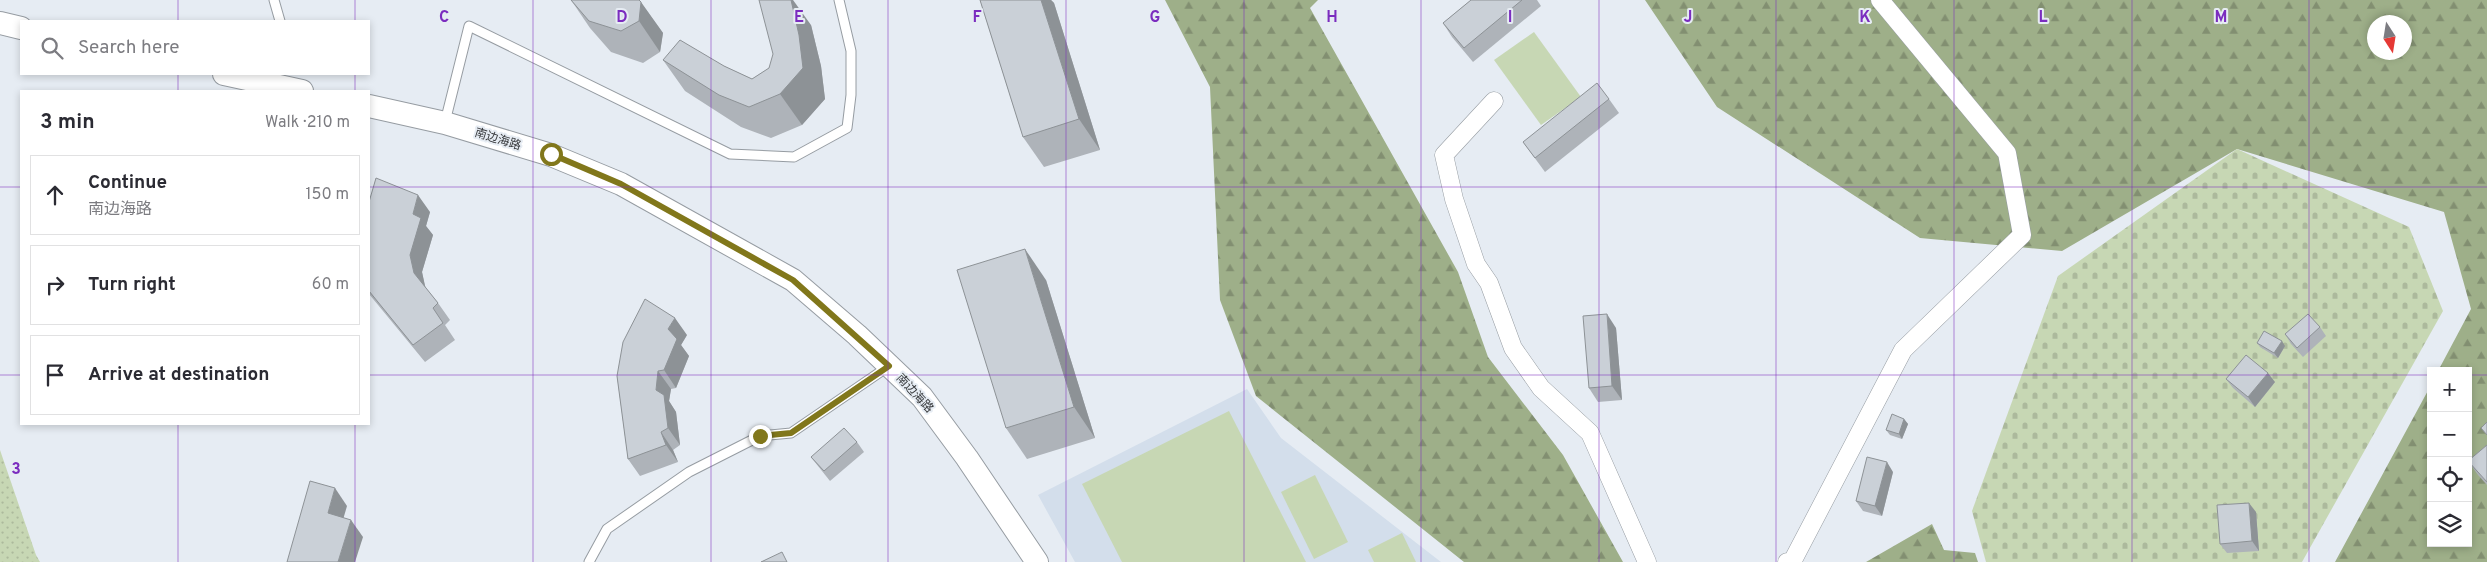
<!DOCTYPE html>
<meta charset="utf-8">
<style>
body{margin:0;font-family:Overpass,"Noto Sans SC",sans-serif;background:#f7f7f7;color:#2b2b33}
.controls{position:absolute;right:15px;bottom:15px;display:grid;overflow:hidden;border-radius:0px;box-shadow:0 2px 8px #0003}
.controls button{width:45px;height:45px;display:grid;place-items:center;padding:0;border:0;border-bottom:1px solid #e1e1e2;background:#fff;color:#2b2b33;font:25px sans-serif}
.compass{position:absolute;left:2367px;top:15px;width:45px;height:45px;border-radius:50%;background:#fff;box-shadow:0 2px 8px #0003;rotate:168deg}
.stop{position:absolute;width:15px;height:15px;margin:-11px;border:4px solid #81771b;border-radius:50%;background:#fff}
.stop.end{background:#81771b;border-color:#fff;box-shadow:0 1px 5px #0008}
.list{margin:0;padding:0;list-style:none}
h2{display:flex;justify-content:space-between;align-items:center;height:65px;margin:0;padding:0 20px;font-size:21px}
h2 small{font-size:16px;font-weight:400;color:#7c7c81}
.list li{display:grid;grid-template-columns:32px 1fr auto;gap:15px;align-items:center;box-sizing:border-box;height:80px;margin:0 10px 10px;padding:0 10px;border:1px solid #e1e1e2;border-radius:0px}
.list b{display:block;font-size:19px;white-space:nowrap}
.list p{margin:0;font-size:16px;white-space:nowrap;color:#7c7c81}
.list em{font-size:16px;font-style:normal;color:#7c7c81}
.icon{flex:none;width:28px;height:28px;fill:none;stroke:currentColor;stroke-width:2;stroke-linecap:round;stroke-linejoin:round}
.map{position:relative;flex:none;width:2487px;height:562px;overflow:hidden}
.search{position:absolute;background:#fff;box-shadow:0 2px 8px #0003;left:20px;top:20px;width:350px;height:55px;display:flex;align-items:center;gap:12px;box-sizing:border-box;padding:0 18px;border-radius:0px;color:#7c7c81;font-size:19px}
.panel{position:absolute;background:#fff;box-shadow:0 2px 8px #0003;left:20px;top:90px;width:350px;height:335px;border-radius:0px}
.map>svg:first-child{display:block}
.built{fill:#d3deeb}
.grass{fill:url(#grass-dots)}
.forest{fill:url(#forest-firs);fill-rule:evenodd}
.cemetery{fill:url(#cemetery-stones)}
.garden{fill:#c7d7b4}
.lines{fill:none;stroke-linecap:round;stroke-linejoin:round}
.service-casing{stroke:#969ca2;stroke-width:11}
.minor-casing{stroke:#969ca2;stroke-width:19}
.tertiary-casing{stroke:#969ca2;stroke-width:24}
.service{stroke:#fff;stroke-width:9}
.minor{stroke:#fff;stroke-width:18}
.tertiary{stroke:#fff;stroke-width:22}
.wall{fill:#aeb3b9}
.shaded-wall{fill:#8d9296}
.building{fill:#cad0d7;stroke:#8d9296}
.route{stroke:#81771b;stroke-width:6}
.grid{fill:none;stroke:#7b2cbf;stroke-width:1;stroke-opacity:0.55}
.labels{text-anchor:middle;stroke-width:4;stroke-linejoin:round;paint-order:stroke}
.street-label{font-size:12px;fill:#36383b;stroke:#e6ecf3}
.grid-label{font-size:16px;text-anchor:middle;font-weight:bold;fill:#7b2cbf;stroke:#e6ecf3;stroke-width:4;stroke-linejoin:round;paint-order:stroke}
</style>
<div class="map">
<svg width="2487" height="562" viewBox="0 0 2487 562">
<defs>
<pattern id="grass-dots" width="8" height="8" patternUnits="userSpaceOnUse" patternTransform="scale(1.25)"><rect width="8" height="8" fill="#c7d7b4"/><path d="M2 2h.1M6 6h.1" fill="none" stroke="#acb99c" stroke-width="1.8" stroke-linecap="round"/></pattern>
<pattern id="forest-firs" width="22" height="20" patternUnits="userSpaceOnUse" patternTransform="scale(1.25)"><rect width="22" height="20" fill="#9eaf89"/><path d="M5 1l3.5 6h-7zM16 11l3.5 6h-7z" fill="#828f71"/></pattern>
<pattern id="cemetery-stones" width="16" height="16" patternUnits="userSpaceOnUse" patternTransform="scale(1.25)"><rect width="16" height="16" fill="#c7d7b4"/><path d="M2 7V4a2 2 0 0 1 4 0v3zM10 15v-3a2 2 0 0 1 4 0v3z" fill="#acb99c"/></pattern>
</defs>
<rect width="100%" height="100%" fill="#e6ecf3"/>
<path class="built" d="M1247 389 1281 438 1441 562H1075L1038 495Z"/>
<path class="grass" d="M0 450 36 555 40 562H0Z"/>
<g class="forest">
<path d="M1165 0H1318L1310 8 1458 272 1488 357 1563 455 1623 562H1464L1256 396 1220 300 1210 87Z"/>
<path d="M1645 0H2487V562H2335L2431 385V543H2468V371H2438L2471 309 2444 212 2237 149 2062 251 1920 238 1717 107ZM2374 22H2404V52H2374Z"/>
<path d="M1932 524 1944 550 1975 553 1978 562H1866Z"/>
</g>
<path class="cemetery" d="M2237 149 2409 227 2443 311 2302 562H1986L1972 511 2058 276Z"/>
<g class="garden">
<path d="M1534 32 1581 97 1541 125 1494 60Z"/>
<path d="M1229 411 1306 562H1122L1082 484Z"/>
<path d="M1315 475 1348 542 1314 559 1281 492Z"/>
<path d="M1402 533 1416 562H1374L1368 550Z"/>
</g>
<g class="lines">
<defs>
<g id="service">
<path d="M274 0 280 21"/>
<path d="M445 122 469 26 730 154 794 157 847 128 851 95V51L839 0"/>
<path d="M589 562 607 529 689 472 760 436 791 433 889 366"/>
</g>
<g id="minor">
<path d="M1494 101 1444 155 1454 199 1476 264 1489 283 1513 348 1541 388 1590 433 1647 562"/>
<path d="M1787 562H1792L1903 350 2022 235 2007 153 1880 0"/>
</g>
<g id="tertiary">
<path d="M0 23 21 28"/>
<path d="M224 74 302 91"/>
<path d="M369 106 445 123 551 155 621 184 793 280 857 335 922 397 967 458 1037 562"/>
</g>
</defs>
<use href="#service" class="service-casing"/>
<use href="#minor" class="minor-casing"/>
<use href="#tertiary" class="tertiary-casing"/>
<use href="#service" class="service"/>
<use href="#minor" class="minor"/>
<use href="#tertiary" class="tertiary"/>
</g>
<g class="wall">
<path d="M571 0H639L663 33 660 52 643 63 611 52 590 28Z"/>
<path d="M980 0H1051L1054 3 1100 150 1044 167 1023 137Z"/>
<path d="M1471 0H1537L1541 6 1473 62 1452 37 1443 23Z"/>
<path d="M811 25 821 66 825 99 802 125 771 138 741 127 685 91 663 60 724 66 752 79 769 68Z"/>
<path d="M1609 99 1619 113 1545 172 1523 142Z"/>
<path d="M369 202 430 212 426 226 433 235 422 272 425 287 438 303 450 320 445 325 455 340 425 362 369 294Z"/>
<path d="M1046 280 1095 438 1027 459 1006 428Z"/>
<path d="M2320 327 2326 336 2303 357 2291 344 2285 334Z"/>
<path d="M1616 328 1622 400 1598 402 1589 388Z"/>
<path d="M687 335 681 345 689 356 676 388 671 389 669 401 676 412 680 445 673 450 678 462 640 476 628 459 617 376Z"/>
<path d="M2257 343 2285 346 2278 358 2260 347Z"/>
<path d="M2226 379 2275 382 2255 407 2233 388Z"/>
<path d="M1904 419 1908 424 1902 439 1890 435 1886 430Z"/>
<path d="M857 442 864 452 830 481 818 466 811 457Z"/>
<path d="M2487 445V485L2478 475 2468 461Z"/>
<path d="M1893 472 1882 516 1863 511 1856 501Z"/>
<path d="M2256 512 2259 551 2227 553 2220 544Z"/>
</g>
<g class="shaded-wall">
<path d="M791 0H793L811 25 821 66 825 99 802 125 780 94Z"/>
<path d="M1041 0H1051L1054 3 1100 150 1079 119Z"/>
<path d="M641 2 663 33 660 52 639 21Z"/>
<path d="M418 195 430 212 426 226 433 235 422 272 426 290 414 273 410 255 413 214Z"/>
<path d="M1025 249 1046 280 1095 438 1074 407Z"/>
<path d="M1607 314 1616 328 1622 400 1612 386Z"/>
<path d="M675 318 687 335 681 345 689 356 676 388 664 370 668 329Z"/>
<path d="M2282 341 2285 346 2278 358 2274 353Z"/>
<path d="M658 371 671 389 669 401 676 412 680 445 668 428 656 390Z"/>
<path d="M2268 373 2275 382 2255 407 2248 397Z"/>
<path d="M1904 419 1908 424 1902 439 1899 434Z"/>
<path d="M661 432 673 450 678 462 666 445Z"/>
<path d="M1887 462 1893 472 1882 516 1875 506Z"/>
<path d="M335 488 347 506 340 530 328 513Z"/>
<path d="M2249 503 2256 512 2259 551 2252 541Z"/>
<path d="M351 520 363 537 355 562H338Z"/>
</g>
<g class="building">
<path d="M571 0H639L641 2 639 21 621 31 589 21Z"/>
<path d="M759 0H791L799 35 803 68 780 94 749 107 719 95 663 60 680 40 724 66 752 79 769 68 773 54Z"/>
<path d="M980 0H1041L1079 119 1023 137Z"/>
<path d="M1471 0H1522L1464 48 1443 23Z"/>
<path d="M1597 83 1609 99 1535 158 1523 142Z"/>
<path d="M376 178 418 195 413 214 421 218 410 255 414 273 438 303 433 308 443 323 413 345 369 291V202Z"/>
<path d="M1025 249 1074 407 1006 428 957 270Z"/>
<path d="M645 299 675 318 668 329 677 339 664 370 658 371 656 390 664 395 668 428 661 432 666 445 628 459 617 376 623 342Z"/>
<path d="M1607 314 1612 386 1589 388 1583 316Z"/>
<path d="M2308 314 2320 327 2297 348 2285 334Z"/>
<path d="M2264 331 2282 341 2274 353 2257 343Z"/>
<path d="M2246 355 2268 373 2248 397 2226 379Z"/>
<path d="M1892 414 1904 419 1899 434 1886 430Z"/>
<path d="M2487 422V435L2481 428Z"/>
<path d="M844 428 857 442 824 471 811 457Z"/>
<path d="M2487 445V482L2468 461Z"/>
<path d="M1867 457 1887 462 1875 506 1856 501Z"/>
<path d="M310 481 335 488 328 513 351 520 338 562H287Z"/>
<path d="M2249 503 2252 541 2220 544 2217 505Z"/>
<path d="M782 552 787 562H761Z"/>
</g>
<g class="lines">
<path class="route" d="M551 154 621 184 793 280 889 366 791 433 760 436"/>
</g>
<path class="grid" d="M178 0V21M355 0V21M533 0V562M711 0V562M888 0V562M1066 0V562M1244 0V562M1421 0V562M1599 0V562M1776 0V562M1954 0V562M2132 0V562M2309 0V562M178 74V91M355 74V91M0 187H21M369 187H2487M0 375H21M369 375H2431M2468 375H2487M178 424V562M355 424V562"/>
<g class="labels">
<g class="street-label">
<text transform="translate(498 139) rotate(17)" y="4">南边海路</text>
<text transform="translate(915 393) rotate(47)" y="4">南边海路</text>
</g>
</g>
<g class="grid-label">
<text x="444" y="22">C</text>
<text x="622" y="22">D</text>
<text x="799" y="22">E</text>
<text x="977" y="22">F</text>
<text x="1155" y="22">G</text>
<text x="1332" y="22">H</text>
<text x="1510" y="22">I</text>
<text x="1688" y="22">J</text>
<text x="1865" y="22">K</text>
<text x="2043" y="22">L</text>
<text x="2221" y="22">M</text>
<text x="16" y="474">3</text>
</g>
</svg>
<div class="controls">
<button>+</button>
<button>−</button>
<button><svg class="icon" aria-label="locate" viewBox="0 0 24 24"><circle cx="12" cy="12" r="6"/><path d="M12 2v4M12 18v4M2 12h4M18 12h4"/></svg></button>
<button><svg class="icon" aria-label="layers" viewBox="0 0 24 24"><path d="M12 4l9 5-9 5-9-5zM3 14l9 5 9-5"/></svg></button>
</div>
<svg class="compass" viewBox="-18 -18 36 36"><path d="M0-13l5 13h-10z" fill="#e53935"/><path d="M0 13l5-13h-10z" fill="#7c7c81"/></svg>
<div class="stop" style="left:551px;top:154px"></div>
<div class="stop end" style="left:760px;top:436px"></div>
<div class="search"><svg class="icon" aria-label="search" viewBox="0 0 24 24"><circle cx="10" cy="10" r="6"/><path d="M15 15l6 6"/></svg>Search here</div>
<section class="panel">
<h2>3 min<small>Walk · 210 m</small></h2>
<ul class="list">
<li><svg class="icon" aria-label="ahead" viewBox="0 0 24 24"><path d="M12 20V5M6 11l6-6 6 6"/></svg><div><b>Continue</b><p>南边海路</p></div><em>150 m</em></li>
<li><svg class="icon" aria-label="right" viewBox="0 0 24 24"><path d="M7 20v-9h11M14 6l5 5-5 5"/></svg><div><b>Turn right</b></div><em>60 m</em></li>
<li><svg class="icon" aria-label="arrive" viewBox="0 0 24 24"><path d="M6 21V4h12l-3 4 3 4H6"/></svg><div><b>Arrive at destination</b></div></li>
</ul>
</section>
</div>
